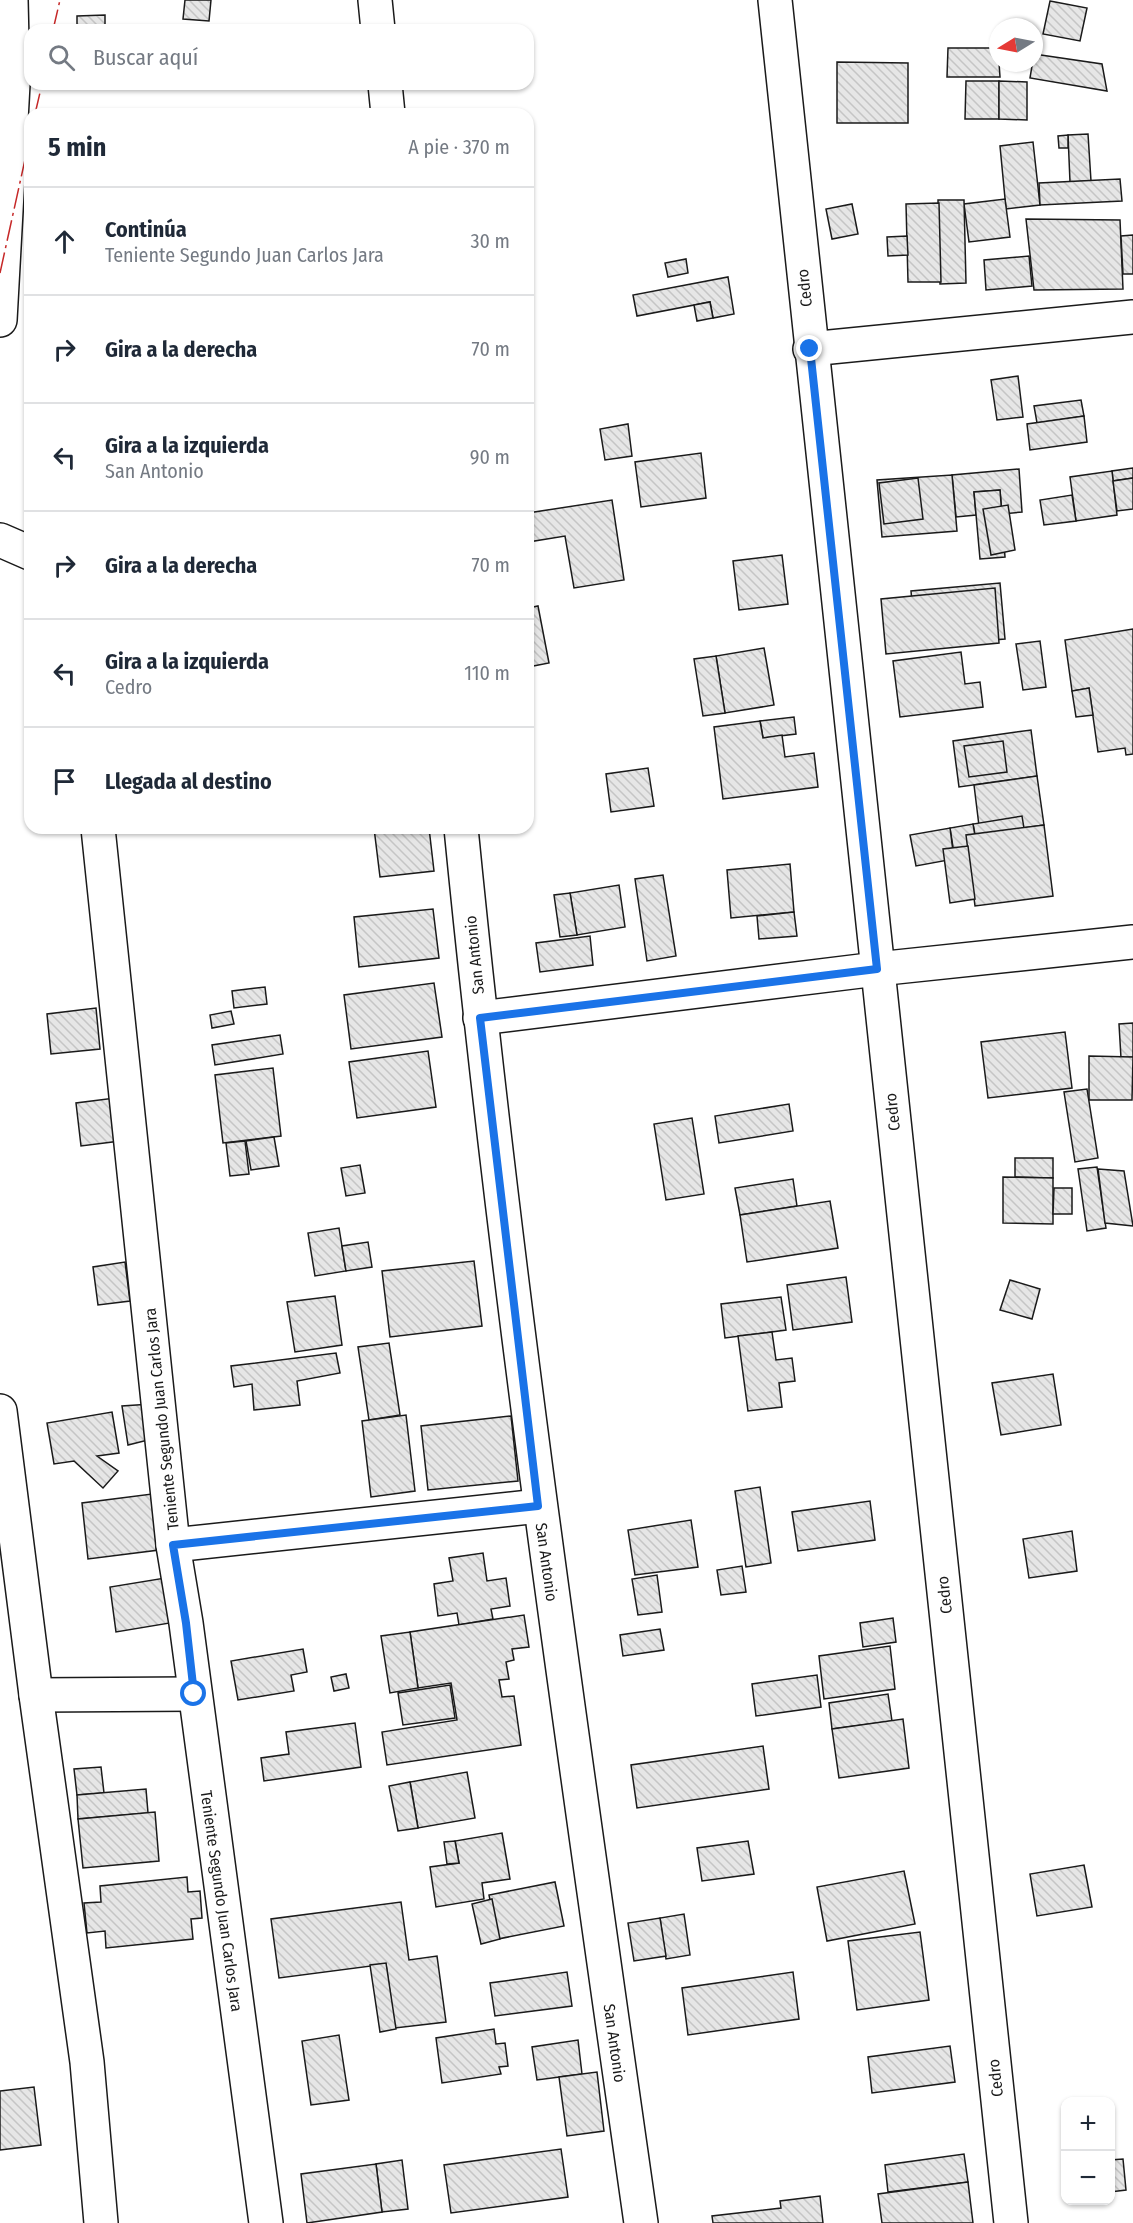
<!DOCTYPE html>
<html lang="es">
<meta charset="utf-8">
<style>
body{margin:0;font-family:"Fira Sans Condensed",sans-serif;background:#f6f6f7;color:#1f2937}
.controls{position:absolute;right:18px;bottom:18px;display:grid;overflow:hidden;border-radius:12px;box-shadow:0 2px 4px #0004}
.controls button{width:54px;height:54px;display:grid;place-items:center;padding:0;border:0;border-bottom:2px solid #e0e1e3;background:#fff;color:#1f2937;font:30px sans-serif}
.compass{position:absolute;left:989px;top:18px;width:54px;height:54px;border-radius:50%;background:#fff;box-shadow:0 2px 4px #0004;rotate:260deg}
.stop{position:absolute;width:18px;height:18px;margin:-14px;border:4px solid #1a73e8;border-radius:50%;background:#fff}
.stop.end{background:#1a73e8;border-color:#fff;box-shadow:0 2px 6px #0008}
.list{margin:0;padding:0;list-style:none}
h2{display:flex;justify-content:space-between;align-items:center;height:78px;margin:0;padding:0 24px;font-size:26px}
h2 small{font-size:20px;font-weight:400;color:#747a83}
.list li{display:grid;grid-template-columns:39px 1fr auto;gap:18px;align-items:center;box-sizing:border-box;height:108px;padding:0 24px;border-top:2px solid #e0e1e3}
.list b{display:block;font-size:22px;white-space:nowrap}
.list p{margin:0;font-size:20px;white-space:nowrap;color:#747a83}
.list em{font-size:20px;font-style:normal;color:#747a83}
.icon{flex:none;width:33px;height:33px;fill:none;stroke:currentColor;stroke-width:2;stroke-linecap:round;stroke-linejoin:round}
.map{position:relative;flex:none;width:1133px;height:2223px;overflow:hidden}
.search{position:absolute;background:#fff;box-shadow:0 2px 4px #0004;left:24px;top:24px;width:510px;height:66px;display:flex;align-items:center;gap:15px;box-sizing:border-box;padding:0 21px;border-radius:18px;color:#747a83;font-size:22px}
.panel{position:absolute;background:#fff;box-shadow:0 2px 4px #0004;left:24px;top:108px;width:510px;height:726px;border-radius:18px}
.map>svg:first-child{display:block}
.building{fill:url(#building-back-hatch);stroke:#1a1a1a;stroke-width:1.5}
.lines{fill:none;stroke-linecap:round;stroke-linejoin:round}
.minor-casing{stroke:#1a1a1a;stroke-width:36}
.minor{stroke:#fff;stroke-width:33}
.power{stroke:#c62828;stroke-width:1.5;stroke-dasharray:21 4.5 3 4.5;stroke-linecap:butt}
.route{stroke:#1a73e8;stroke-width:8}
.labels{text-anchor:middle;stroke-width:4.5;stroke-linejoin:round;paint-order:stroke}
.street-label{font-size:16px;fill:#1a1a1a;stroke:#fff}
</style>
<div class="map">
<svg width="1133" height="2223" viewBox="0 0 1133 2223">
<defs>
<pattern id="building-back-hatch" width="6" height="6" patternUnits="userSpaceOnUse" patternTransform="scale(1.5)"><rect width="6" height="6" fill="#e6e6e6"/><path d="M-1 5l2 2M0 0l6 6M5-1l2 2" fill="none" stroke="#c5c5c5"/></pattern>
</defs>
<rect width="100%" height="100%" fill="#fff"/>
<g class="building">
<path d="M185 0H211L209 21 183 19Z"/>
<path d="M1050 1 1087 8 1080 41 1043 34Z"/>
<path d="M105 15V30H77V16Z"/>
<path d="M948 48H998L1000 77H947Z"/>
<path d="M1034 54 1102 64 1107 91 1030 78Z"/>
<path d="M837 62 908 63V123H837Z"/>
<path d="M966 81H999V119H965Z"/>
<path d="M999 81 1027 82V120L999 119Z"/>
<path d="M1088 134 1091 181 1070 182 1068 135Z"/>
<path d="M1068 135V148H1059L1058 136Z"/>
<path d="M1033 142 1040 205 1006 209 1000 146Z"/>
<path d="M1120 179 1122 201 1040 205 1039 183Z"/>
<path d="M1005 199 1010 237 969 242 964 204Z"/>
<path d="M938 200H964L966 283 940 284Z"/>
<path d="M939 203 941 282H908L906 204Z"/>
<path d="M852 204 858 234 832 239 826 209Z"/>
<path d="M1026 219 1120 220 1123 289 1034 290Z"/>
<path d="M1133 235V274H1123L1121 236Z"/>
<path d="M907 236 908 255 888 256 887 237Z"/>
<path d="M1029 256 1032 286 986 290 984 260Z"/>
<path d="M686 259 688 273 668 277 665 263Z"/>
<path d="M728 277 734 314 713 318 710 302 637 316 633 295Z"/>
<path d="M710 302 713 318 697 321 694 305Z"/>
<path d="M1018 376 1023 417 997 420 991 380Z"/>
<path d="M1081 400 1084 416 1037 423 1034 406Z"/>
<path d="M1084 416 1087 442 1030 450 1027 424Z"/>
<path d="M628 424 632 456 605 460 600 429Z"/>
<path d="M701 453 706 498 641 507 635 462Z"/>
<path d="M1133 468V478L1113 481 1112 471Z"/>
<path d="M1019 469 1022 512 1002 514 1000 490 974 492 976 515 956 517 952 475Z"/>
<path d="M1112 471 1117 515 1076 521 1070 477Z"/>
<path d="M952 475 957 531 882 537 877 480Z"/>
<path d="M918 478 923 519 884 524 879 483Z"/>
<path d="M1133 478V509L1117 511 1113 481Z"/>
<path d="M1000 490 1005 557 980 559 974 492Z"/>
<path d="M1072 495 1076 521 1044 525 1040 500Z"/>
<path d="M612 500 624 580 574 588 565 536 528 542V513Z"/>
<path d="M1008 505 1015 550 991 555 983 509Z"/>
<path d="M782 555 788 604 739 610 733 561Z"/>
<path d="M1000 583 1005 639 916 646 911 591Z"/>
<path d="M995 588 999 643 886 654 881 599Z"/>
<path d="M538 606 549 663 528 667V608Z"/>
<path d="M1133 629V754L1126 755 1125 748 1098 752 1089 688 1072 691 1065 640Z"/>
<path d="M1040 641 1046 687 1023 690 1016 644Z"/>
<path d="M764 648 774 705 725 713 716 656Z"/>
<path d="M961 652 965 684 980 682 983 707 900 717 893 661Z"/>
<path d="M716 656 725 713 703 716 694 659Z"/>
<path d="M1089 688 1093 715 1076 717 1072 691Z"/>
<path d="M794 717 796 734 763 738 760 721Z"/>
<path d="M760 721 763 738 782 735 785 757 814 753 818 787 723 799 714 727Z"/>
<path d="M1031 730 1037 776 959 787 953 741Z"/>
<path d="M1003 741 1007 772 969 777 964 746Z"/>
<path d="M648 768 654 806 611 812 606 774Z"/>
<path d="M1037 776 1044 825 980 834 974 785Z"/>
<path d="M1022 816 1034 891 986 900 973 824Z"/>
<path d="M973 824 985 894 961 898 950 828Z"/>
<path d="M1044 825 1053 896 975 906 966 835Z"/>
<path d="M374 828H429L434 871 380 877Z"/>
<path d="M950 828 954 859 916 866 910 835Z"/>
<path d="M968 846 975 899 950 903 943 849Z"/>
<path d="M790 864 794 912 731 918 727 870Z"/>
<path d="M663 875 676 956 647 961 635 879Z"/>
<path d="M619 885 625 927 577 935 570 893Z"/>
<path d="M570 893 577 935 560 937 554 895Z"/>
<path d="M433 909 439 958 359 967 354 917Z"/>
<path d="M794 912 797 936 759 939 757 916Z"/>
<path d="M590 936 593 965 540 972 536 943Z"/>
<path d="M434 983 442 1037 351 1049 344 995Z"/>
<path d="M265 987 267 1004 234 1008 232 991Z"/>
<path d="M96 1008 100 1049 51 1054 47 1014Z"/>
<path d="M231 1011 234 1024 212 1028 210 1015Z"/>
<path d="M1133 1023V1057L1121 1058 1119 1024Z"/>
<path d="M1065 1032 1072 1088 988 1098 981 1042Z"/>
<path d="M280 1035 283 1054 215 1065 212 1045Z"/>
<path d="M428 1051 436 1107 357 1118 349 1062Z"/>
<path d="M1089 1056 1133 1057 1132 1100H1089Z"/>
<path d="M273 1068 281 1136 223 1143 215 1075Z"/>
<path d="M1087 1089 1098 1158 1075 1162 1064 1092Z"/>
<path d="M115 1098 120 1141 81 1146 76 1103Z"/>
<path d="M789 1104 793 1131 719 1143 715 1116Z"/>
<path d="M692 1118 704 1194 666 1200 654 1124Z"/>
<path d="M274 1137 279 1166 251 1170 246 1141Z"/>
<path d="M245 1141 249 1174 230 1176 226 1143Z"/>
<path d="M1015 1158H1053V1178L1015 1177Z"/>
<path d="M360 1165 365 1193 346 1196 341 1168Z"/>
<path d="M1097 1167 1106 1228 1087 1231 1078 1169Z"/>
<path d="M1098 1169 1124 1171 1133 1226 1105 1223Z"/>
<path d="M1003 1177 1053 1178V1224L1003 1223Z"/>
<path d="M793 1179 797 1206 740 1215 735 1188Z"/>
<path d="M1054 1188H1072V1214H1053Z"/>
<path d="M830 1201 838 1248 747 1262 740 1215Z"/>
<path d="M339 1228 346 1271 315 1276 308 1233Z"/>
<path d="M368 1242 372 1267 346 1271 342 1246Z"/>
<path d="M474 1261 482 1326 390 1337 382 1271Z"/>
<path d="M125 1262 130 1301 98 1305 93 1267Z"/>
<path d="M846 1277 852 1322 793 1330 787 1285Z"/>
<path d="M1010 1280 1040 1289 1032 1319 1000 1310Z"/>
<path d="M335 1296 342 1345 295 1352 287 1302Z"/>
<path d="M781 1297 786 1330 725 1338 721 1304Z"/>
<path d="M772 1332 776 1360 792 1358 795 1381 779 1383 782 1407 748 1411 738 1336Z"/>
<path d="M389 1343 400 1415 369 1420 358 1347Z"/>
<path d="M336 1353 340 1373 297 1381 300 1405 254 1410 252 1384 234 1387 231 1366Z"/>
<path d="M1053 1374 1061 1425 1001 1435 992 1383Z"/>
<path d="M151 1404 156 1438 128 1445 122 1406Z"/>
<path d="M112 1412 119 1453 97 1456 118 1471 103 1488 74 1461 54 1464 47 1423Z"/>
<path d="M406 1415 415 1491 371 1497 362 1421Z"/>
<path d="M511 1416 518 1481 428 1490 421 1426Z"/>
<path d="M760 1487 771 1563 746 1567 735 1491Z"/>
<path d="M152 1494 159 1550 88 1559 82 1503Z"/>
<path d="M870 1501 875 1540 798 1551 792 1512Z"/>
<path d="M691 1520 698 1567 635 1575 628 1530Z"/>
<path d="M1072 1531 1077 1571 1029 1578 1023 1539Z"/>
<path d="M483 1553 487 1581 506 1578 510 1606 491 1609 493 1619 459 1625 457 1613 438 1616 434 1584 453 1581 449 1558Z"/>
<path d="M742 1566 746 1592 721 1595 717 1570Z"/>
<path d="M657 1575 662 1612 638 1615 632 1579Z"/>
<path d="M165 1578 170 1623 116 1632 110 1587Z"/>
<path d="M524 1615 529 1647 512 1649 514 1660 506 1662 509 1679 499 1680 502 1697 514 1696 521 1745 387 1765 382 1732 457 1720 451 1683 418 1688 410 1632Z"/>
<path d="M893 1618 896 1642 863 1647 860 1623Z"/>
<path d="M660 1629 664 1650 623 1656 620 1635Z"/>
<path d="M410 1632 418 1688 390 1693 381 1636Z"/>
<path d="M890 1646 895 1689 824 1699 819 1656Z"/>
<path d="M303 1649 307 1672 291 1675 294 1691 238 1700 231 1661Z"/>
<path d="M346 1674 349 1688 334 1691 331 1677Z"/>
<path d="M817 1675 821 1707 756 1716 752 1684Z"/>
<path d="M450 1685 455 1718 403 1725 398 1693Z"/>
<path d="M888 1694 892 1721 832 1729 829 1703Z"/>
<path d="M903 1719 909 1768 839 1778 832 1729Z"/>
<path d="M355 1723 361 1767 264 1781 261 1758 289 1754 286 1732Z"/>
<path d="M763 1746 769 1789 637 1808 631 1765Z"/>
<path d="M101 1767 104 1793 77 1795 74 1769Z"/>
<path d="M467 1772 475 1818 418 1828 410 1782Z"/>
<path d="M410 1782 418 1828 398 1831 389 1786Z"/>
<path d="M146 1789 148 1813 78 1819 77 1795Z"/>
<path d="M155 1812 159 1861 83 1868 78 1819Z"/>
<path d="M502 1833 510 1879 482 1883 484 1899 436 1907 430 1867 459 1863 455 1841Z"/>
<path d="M455 1841 459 1863 447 1864 444 1842Z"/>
<path d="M748 1841 754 1874 702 1881 697 1848Z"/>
<path d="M1084 1865 1092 1907 1037 1916 1030 1874Z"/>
<path d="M904 1871 915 1924 827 1941 817 1887Z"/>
<path d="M187 1877 188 1892 200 1891 202 1918 191 1919 193 1939 106 1948 105 1931 87 1933 84 1903 101 1902 100 1886Z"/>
<path d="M555 1882 564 1926 498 1939 489 1895Z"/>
<path d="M492 1899 500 1939 481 1944 472 1904Z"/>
<path d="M401 1902 409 1960 437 1956 446 2022 395 2028 386 1964 279 1978 271 1919Z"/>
<path d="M684 1914 690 1955 666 1959 660 1918Z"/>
<path d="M660 1918 666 1956 634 1961 628 1923Z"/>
<path d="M920 1932 929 2000 857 2010 848 1941Z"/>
<path d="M386 1963 396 2029 380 2032 370 1965Z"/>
<path d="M567 1972 572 2006 495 2016 490 1983Z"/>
<path d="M793 1972 799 2019 688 2035 682 1988Z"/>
<path d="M494 2029 496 2044 505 2043 508 2066 499 2067 501 2074 442 2083 436 2038Z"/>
<path d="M339 2035 349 2100 311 2105 302 2041Z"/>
<path d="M578 2040 582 2074 537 2080 532 2047Z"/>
<path d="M950 2046 955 2082 872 2093 868 2057Z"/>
<path d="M597 2072 604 2131 567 2136 559 2077Z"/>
<path d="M34 2087 41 2145 0 2150V2091Z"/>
<path d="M561 2149 568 2197 451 2213 444 2165Z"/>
<path d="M964 2154 968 2182 888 2192 885 2165Z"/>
<path d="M1123 2159 1126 2190 1110 2192V2160Z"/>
<path d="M402 2160 408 2209 382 2212 376 2164Z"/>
<path d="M376 2164 382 2212 307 2223 301 2174Z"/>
<path d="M968 2182 973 2223H882L878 2194Z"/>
<path d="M820 2196 823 2223H713L712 2216 781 2208 780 2201Z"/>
</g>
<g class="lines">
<defs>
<g id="minor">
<path d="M375 0 378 30"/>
<path d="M775 0 1011 2223"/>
<path d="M385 84 388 114"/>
<path d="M0 320 13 84 11 0"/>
<path d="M810 349 1133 317"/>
<path d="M0 540 30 553"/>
<path d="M98 828 173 1545 186 1623 266 2223"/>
<path d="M461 828C507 1295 575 1759 641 2223"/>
<path d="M480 1018 877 969 1133 942"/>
<path d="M0 1411 36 1695 87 2062 101 2223"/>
<path d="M173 1545 539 1506"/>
<path d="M36 1695 194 1694"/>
</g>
</defs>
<use href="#minor" class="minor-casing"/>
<use href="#minor" class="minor"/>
<g class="power">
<path d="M53 30 60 0"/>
<path d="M35 114 42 84"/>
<path d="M0 273 30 137"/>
</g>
</g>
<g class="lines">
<path class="route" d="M194 1694 186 1623 173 1545 538 1506 480 1018 877 969 810 349"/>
</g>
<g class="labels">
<g class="street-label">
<text transform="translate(804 288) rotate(-96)" y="6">Cedro</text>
<text transform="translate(474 955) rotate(-96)" y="6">San Antonio</text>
<text transform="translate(892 1112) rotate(-96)" y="6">Cedro</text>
<text transform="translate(161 1419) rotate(-96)" y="6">Teniente Segundo Juan Carlos Jara</text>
<text transform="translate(547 1562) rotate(82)" y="6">San Antonio</text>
<text transform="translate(944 1595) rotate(-96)" y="6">Cedro</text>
<text transform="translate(222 1901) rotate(82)" y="6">Teniente Segundo Juan Carlos Jara</text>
<text transform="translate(615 2043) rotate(82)" y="6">San Antonio</text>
<text transform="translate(995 2078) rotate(-96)" y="6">Cedro</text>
</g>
</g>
</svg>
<div class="controls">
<button>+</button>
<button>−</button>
</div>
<svg class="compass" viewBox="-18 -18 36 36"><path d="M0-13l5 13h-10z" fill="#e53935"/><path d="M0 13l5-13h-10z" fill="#747a83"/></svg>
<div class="stop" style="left:194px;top:1694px"></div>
<div class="stop end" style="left:810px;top:349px"></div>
<div class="search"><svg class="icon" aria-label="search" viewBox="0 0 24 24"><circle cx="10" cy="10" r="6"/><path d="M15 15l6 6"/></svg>Buscar aquí</div>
<section class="panel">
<h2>5 min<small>A pie · 370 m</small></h2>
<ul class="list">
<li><svg class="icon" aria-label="ahead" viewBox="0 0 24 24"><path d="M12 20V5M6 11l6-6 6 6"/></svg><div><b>Continúa</b><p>Teniente Segundo Juan Carlos Jara</p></div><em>30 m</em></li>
<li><svg class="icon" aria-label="right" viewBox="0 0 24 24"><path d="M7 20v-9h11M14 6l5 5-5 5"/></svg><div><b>Gira a la derecha</b></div><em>70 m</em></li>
<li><svg class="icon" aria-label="left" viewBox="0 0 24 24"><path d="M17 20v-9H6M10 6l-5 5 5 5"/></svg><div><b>Gira a la izquierda</b><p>San Antonio</p></div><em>90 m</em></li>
<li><svg class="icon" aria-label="right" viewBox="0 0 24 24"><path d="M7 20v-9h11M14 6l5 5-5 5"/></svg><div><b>Gira a la derecha</b></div><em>70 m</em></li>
<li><svg class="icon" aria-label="left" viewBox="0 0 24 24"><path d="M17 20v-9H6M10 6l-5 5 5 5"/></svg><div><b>Gira a la izquierda</b><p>Cedro</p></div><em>110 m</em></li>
<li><svg class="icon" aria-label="arrive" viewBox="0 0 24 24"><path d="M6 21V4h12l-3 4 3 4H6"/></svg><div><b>Llegada al destino</b></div></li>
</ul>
</section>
</div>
